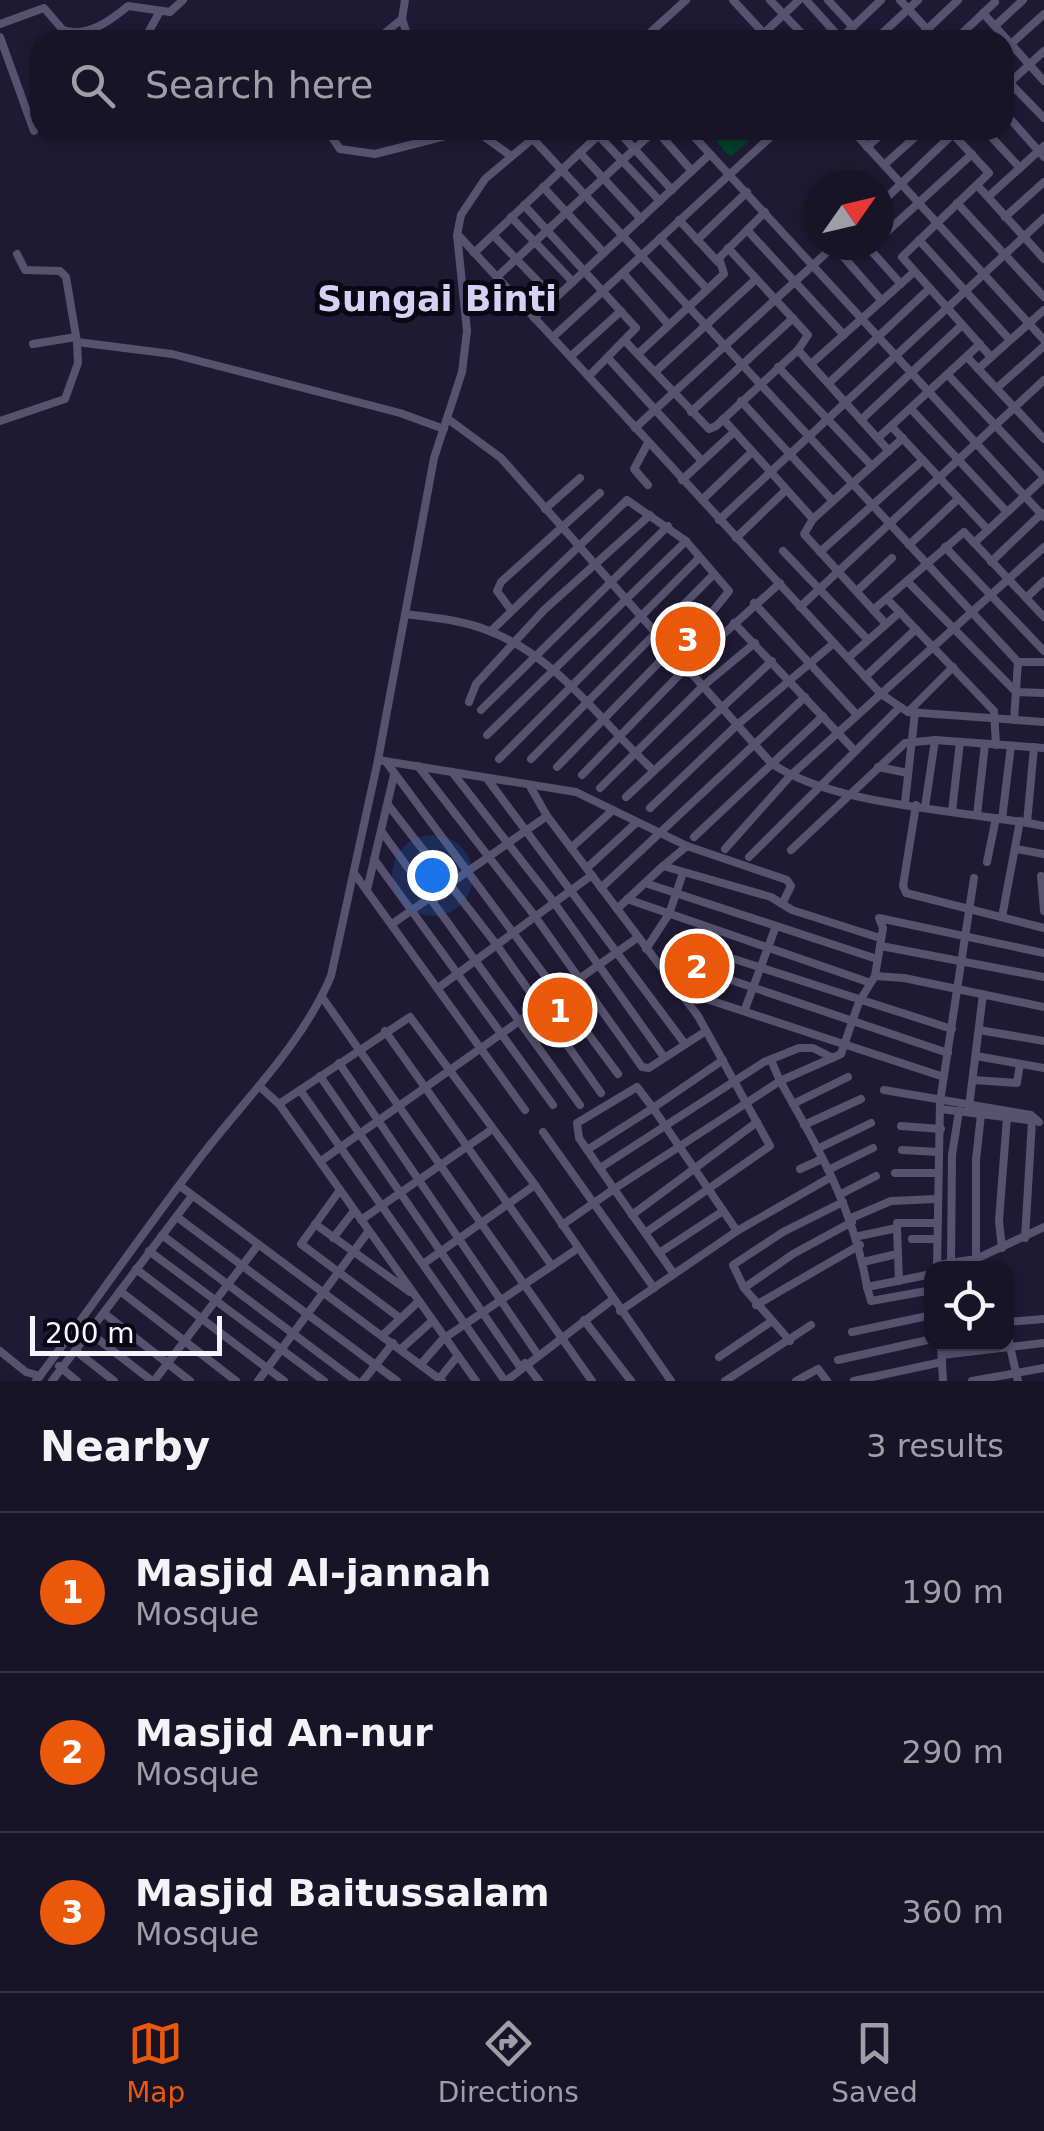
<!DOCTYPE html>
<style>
body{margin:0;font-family:"DejaVu Sans",sans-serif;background:#242133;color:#f1f3f6}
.controls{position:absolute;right:30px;bottom:30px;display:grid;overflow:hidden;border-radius:20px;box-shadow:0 2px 8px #0004}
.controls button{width:90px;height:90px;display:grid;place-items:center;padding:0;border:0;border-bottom:2px solid #363344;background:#171427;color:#f1f3f6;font:50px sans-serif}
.compass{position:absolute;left:804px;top:170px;width:90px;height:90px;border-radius:50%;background:#171427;box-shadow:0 2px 8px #0004;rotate:56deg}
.scale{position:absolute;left:30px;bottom:25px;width:192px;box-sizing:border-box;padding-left:10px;border:5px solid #f5f4fe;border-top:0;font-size:28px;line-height:35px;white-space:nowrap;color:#f5f4fe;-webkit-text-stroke:8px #090712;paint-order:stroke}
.you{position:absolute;left:432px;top:875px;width:35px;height:35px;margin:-25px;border:8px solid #fff;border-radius:50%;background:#1a73e8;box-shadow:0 0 0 15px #1a73e833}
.badge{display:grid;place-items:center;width:65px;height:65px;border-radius:50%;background:#ea580c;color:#fff;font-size:32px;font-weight:700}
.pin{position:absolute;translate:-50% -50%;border:5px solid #fff;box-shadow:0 2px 10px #0006}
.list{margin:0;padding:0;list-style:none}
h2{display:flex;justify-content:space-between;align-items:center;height:130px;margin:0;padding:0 40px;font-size:42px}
h2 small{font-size:32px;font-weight:400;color:#9e9ea7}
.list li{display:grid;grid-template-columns:65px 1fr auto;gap:30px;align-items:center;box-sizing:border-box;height:160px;padding:0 40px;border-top:2px solid #363344}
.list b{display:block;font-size:38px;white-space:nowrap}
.list p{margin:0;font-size:32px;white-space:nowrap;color:#9e9ea7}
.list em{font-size:32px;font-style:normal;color:#9e9ea7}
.icon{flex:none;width:55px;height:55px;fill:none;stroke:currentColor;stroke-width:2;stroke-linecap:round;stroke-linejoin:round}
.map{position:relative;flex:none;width:1044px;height:1381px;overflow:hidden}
.search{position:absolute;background:#171427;box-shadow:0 2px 8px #0004;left:30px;right:30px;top:30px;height:110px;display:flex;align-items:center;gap:25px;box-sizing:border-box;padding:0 35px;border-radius:30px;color:#9e9ea7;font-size:38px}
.sheet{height:610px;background:#171427}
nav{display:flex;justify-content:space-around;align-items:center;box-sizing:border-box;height:140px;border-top:2px solid #363344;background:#171427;font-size:28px;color:#9e9ea7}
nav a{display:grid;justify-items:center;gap:5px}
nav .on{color:#ea580c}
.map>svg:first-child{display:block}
.green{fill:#003f2b}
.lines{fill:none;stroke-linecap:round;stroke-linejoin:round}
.minor{stroke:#565270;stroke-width:8}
.labels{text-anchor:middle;stroke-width:10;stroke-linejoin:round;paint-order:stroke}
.district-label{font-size:35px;font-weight:bold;fill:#d5d1f5;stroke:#090712}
</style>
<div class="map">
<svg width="1044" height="1381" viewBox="0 0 1044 1381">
<rect width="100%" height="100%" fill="#1f1a34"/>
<path class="green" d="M707 130H762L730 157Z"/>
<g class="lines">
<g class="minor">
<path d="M405 0 402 19 409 40"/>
<path d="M733 0 770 40"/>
<path d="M770 0 808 40"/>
<path d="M806 0 840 38"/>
<path d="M828 0 853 27"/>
<path d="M900 0 937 40"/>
<path d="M983 13 1044 81"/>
<path d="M0 24 44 8 63 30C87 38 110 21 128 6L170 12 183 0"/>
<path d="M995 26 1023 0"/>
<path d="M764 33 799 0"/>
<path d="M0 37 34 131"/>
<path d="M144 40 159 13"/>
<path d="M376 40 402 19"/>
<path d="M642 40 686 0"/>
<path d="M839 40 881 0"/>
<path d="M875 40 918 0"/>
<path d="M916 40 958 0"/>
<path d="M955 40 995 2"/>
<path d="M1011 44 1044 14"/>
<path d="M1004 77 1044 118"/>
<path d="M1004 88 1044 51"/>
<path d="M1004 112 1044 157"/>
<path d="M327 130 340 149 375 154 469 130"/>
<path d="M475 130 511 156"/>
<path d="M617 130 672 190"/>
<path d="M656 130 692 171"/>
<path d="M688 130 1044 517"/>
<path d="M852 130 1044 340"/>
<path d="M949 130 989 173 902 257 991 357"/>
<path d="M985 130 1020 168"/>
<path d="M598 135 660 201"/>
<path d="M533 139 1018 662 1014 720"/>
<path d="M867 147 886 130"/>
<path d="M580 153 641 219"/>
<path d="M884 165 923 130"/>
<path d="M977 185 1044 259"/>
<path d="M543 187 604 253"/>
<path d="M988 197 1044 146"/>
<path d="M957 203 1044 297"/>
<path d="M524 205 636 328 589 376"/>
<path d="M879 205 957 130"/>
<path d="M511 217 573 282"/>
<path d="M1005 217 1044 182"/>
<path d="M679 220 718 262"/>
<path d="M747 230 844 335"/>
<path d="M493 235 555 299"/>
<path d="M460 237 881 694 908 712 1044 722"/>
<path d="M660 238 707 289"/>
<path d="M879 239 972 154"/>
<path d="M697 240 747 192"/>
<path d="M919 240 1010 340"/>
<path d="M866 245 901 284"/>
<path d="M834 246 882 301"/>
<path d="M474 253 604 130"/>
<path d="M17 254 25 270 60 271 66 277 77 342 172 354 400 413 444 429"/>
<path d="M623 273 668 324"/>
<path d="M497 277 655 130"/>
<path d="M534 318 710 154"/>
<path d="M553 337 778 130"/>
<path d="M626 342 709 429 716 426 798 350 808 335 728 248"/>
<path d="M33 344 76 337"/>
<path d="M798 350 889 451"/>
<path d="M638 354 724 274 719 258 765 212"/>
<path d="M571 356 621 311"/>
<path d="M967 357 1044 439"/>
<path d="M608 358 702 461"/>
<path d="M811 364 914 272"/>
<path d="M778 367 872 466"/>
<path d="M978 369 1044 310"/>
<path d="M655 372 756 279"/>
<path d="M948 375 1044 477"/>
<path d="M829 383 930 288"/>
<path d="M997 388 1044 346"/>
<path d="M741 401 833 501"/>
<path d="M911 409 1007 512"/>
<path d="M691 412 793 318"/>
<path d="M448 419 501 458 771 763C834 807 966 810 1044 826"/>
<path d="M723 419 813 519 903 438"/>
<path d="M861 420 962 325"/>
<path d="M0 421 65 399 78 363 77 342"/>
<path d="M892 427 988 530"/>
<path d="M635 428 835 245"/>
<path d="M878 438 980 344"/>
<path d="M682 480 734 432"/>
<path d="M648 485 634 469 648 443"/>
<path d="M702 500 752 452"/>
<path d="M545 509 580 478"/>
<path d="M813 519 804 534 886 624"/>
<path d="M719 520 1044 218"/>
<path d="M736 538 786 490"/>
<path d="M974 543 1044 478"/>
<path d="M909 545 958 499"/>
<path d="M945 547 1044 651"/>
<path d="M783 551 868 640"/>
<path d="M820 552 923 460"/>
<path d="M991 562 1042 513"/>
<path d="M907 581 1016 692 1044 693"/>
<path d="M857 591 892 558"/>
<path d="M1026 598 1044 581"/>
<path d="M887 599 994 711 996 745"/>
<path d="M754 603 857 715"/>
<path d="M800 607 1044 380"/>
<path d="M511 610 497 591 501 582 600 493"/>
<path d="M873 610 964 532 1044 617"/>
<path d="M406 614C434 618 463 620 489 631 558 657 601 722 653 770"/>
<path d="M734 623 855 751"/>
<path d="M491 631 627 500 686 541 729 591 701 626 714 641"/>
<path d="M848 658 900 612"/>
<path d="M1018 662H1044"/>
<path d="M865 677 916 629"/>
<path d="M469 702 476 684 544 610 650 515"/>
<path d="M481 710 668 526"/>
<path d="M908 712 953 667"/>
<path d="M487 735 686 541"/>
<path d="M499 759 699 558"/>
<path d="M531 759 714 574"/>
<path d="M378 760 576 792 687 846 787 880 791 886 782 904"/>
<path d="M387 763 618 1074"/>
<path d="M418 766 534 915 642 1067 649 1068 706 1031"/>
<path d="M557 767 670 651"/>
<path d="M878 767 908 773"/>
<path d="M452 772 553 901 664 1057"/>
<path d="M582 775 686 668 780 583"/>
<path d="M488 780 685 1044"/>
<path d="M531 788 547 816 698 1016 770 1146 645 1233"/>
<path d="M600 788 703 686 755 643"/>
<path d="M626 797 772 661"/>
<path d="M905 803 915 712"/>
<path d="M916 805 903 886 906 893 1044 928"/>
<path d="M389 806 496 944 601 1093"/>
<path d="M925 807 935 740"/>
<path d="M650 808 737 725 834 643"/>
<path d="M952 811 960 742"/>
<path d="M977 815 985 744"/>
<path d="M1002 819 1011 746"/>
<path d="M1027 823 1034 747"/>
<path d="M382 832 580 1105"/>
<path d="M694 837 823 716"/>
<path d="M571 848 613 810"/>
<path d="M725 849 790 776 1044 547"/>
<path d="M1016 849 1044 854"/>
<path d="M791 850 905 743 935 740 1044 748"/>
<path d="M749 857 899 708"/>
<path d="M374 859 553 1105"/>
<path d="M987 862 996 818"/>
<path d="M663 866 687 846"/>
<path d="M587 868 637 822"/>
<path d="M354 873 525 1110"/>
<path d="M1041 876 1044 911"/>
<path d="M645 883 877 959"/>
<path d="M601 888 805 697"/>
<path d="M367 890 394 775"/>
<path d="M627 899 868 982"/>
<path d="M617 909 663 866 771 897 792 910 880 938"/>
<path d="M1002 917 1020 821"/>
<path d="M392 924 547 816"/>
<path d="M881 946 1044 977"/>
<path d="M646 949 669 914 683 873"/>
<path d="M706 950 952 1029"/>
<path d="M875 976 883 928 879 918 1044 953"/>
<path d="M438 988 592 875"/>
<path d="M682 991 944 1077"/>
<path d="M322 997 592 1381"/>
<path d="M701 997 713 974 948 1053"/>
<path d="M745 1009 776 926"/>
<path d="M979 1030 1044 1041"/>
<path d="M385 1031 552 1266"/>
<path d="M976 1056 1044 1068"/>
<path d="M723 1060 653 1108 637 1087 577 1123 579 1138 614 1189 780 1081 771 1060"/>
<path d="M339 1063 538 1355"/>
<path d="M320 1076 520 1367"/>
<path d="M973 1080 1017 1083 1020 1064"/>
<path d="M259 1086 279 1104 476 1381"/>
<path d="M300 1090 505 1381"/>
<path d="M884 1090 1031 1115 1039 1122"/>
<path d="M279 1104 410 1017 535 1185 671 1381"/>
<path d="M793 1104 848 1077"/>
<path d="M969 1107 983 994"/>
<path d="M941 1109 1035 1121"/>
<path d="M804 1125 861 1099"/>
<path d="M901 1126 941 1129"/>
<path d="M543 1132 654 1288"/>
<path d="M817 1149 871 1123"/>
<path d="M587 1150 653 1108 737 1231"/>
<path d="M902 1150 939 1152"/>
<path d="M321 1161 637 938"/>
<path d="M600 1168 764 1062 799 1048H813L833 1058"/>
<path d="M800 1169 822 1159"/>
<path d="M828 1170 873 1148"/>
<path d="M895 1173H937"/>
<path d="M180 1186 442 1381"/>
<path d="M340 1190 301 1244 400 1318"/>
<path d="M841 1194 876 1176"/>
<path d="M632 1215 757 1122"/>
<path d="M177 1217 397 1381"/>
<path d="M851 1218 891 1201 936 1199"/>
<path d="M361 1220 491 1130"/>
<path d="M897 1223H936"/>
<path d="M315 1224 410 1292"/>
<path d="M562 1225 614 1189 674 1274"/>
<path d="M162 1235 356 1381"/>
<path d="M859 1236 897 1228 899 1281"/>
<path d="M333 1238 354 1211"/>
<path d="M1025 1238 1032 1121"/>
<path d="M912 1239H936"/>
<path d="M1002 1248 999 1221 1007 1117"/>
<path d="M149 1251 324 1381"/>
<path d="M659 1253 723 1211"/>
<path d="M976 1259V1160L981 1114"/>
<path d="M863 1262 897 1254"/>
<path d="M951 1263 952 1155 959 1111"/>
<path d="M423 1264 535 1185"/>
<path d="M937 1265 976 1259 1044 1227"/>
<path d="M937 1268 940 1102 974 878"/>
<path d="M136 1269 284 1381"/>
<path d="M932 1274 867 1287C854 1210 819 1149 780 1081L841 1054 859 1002 875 976 904 978 1044 1007"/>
<path d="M867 1287 871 1301 932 1290"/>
<path d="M744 1288 793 1254 852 1222"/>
<path d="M120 1291 236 1381"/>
<path d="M756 1305 860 1245"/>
<path d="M620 1311 737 1231 831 1177"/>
<path d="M105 1314 190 1381"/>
<path d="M584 1320 631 1381"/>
<path d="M1006 1322 1044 1319"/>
<path d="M1006 1329 1018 1381"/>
<path d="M852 1332 932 1315"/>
<path d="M90 1333 152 1381"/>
<path d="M383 1335 419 1301"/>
<path d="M790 1341 744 1288 733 1265 783 1232 843 1202"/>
<path d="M941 1344 943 1381"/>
<path d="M401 1349 431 1322"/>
<path d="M0 1351 26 1372 40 1376"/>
<path d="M76 1351 114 1381"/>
<path d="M942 1355 1044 1343"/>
<path d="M719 1357 772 1321"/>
<path d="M838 1360 932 1339"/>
<path d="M525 1363 539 1381"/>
<path d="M421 1364 443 1339 577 1249"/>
<path d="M59 1366 77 1381"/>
<path d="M439 1379 456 1358"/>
<path d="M36 1381C90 1309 141 1235 196 1163 241 1103 301 1047 331 976L378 760 434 458 462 372 467 331 457 235 461 215 485 179 543 130"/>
<path d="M52 1381 192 1196"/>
<path d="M154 1381 258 1245"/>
<path d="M258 1381 368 1232"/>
<path d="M363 1381 393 1343"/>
<path d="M506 1381 612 1300"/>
<path d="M725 1381 811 1325"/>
<path d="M796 1381 818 1369 827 1381"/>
<path d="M854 1381 942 1362"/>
<path d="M972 1381 1044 1368"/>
</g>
</g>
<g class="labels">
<g class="district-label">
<text x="437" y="311">Sungai Binti</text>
</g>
</g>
</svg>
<div class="controls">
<button><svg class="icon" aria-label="locate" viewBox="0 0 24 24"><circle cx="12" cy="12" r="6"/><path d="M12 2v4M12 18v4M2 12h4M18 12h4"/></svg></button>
</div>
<svg class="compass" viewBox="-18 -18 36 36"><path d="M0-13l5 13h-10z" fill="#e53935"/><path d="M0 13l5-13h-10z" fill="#9e9ea7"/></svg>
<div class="scale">200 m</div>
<div class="you"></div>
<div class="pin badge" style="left:560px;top:1010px">1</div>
<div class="pin badge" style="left:697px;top:966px">2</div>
<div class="pin badge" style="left:688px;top:639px">3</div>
<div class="search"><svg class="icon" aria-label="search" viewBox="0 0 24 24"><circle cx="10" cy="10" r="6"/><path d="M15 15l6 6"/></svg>Search here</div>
</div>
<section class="sheet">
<h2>Nearby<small>3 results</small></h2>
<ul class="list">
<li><span class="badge">1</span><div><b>Masjid Al-jannah</b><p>Mosque</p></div><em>190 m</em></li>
<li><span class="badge">2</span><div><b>Masjid An-nur</b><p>Mosque</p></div><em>290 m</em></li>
<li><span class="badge">3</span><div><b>Masjid Baitussalam</b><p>Mosque</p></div><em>360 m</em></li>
</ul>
</section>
<nav>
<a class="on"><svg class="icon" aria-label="map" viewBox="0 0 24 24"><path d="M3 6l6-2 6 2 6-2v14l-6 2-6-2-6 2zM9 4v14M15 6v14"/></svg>Map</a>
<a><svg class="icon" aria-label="directions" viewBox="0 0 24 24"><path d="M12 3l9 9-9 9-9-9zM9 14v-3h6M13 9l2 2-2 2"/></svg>Directions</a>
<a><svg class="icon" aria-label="saved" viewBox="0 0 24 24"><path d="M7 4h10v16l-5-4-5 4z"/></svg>Saved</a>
</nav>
